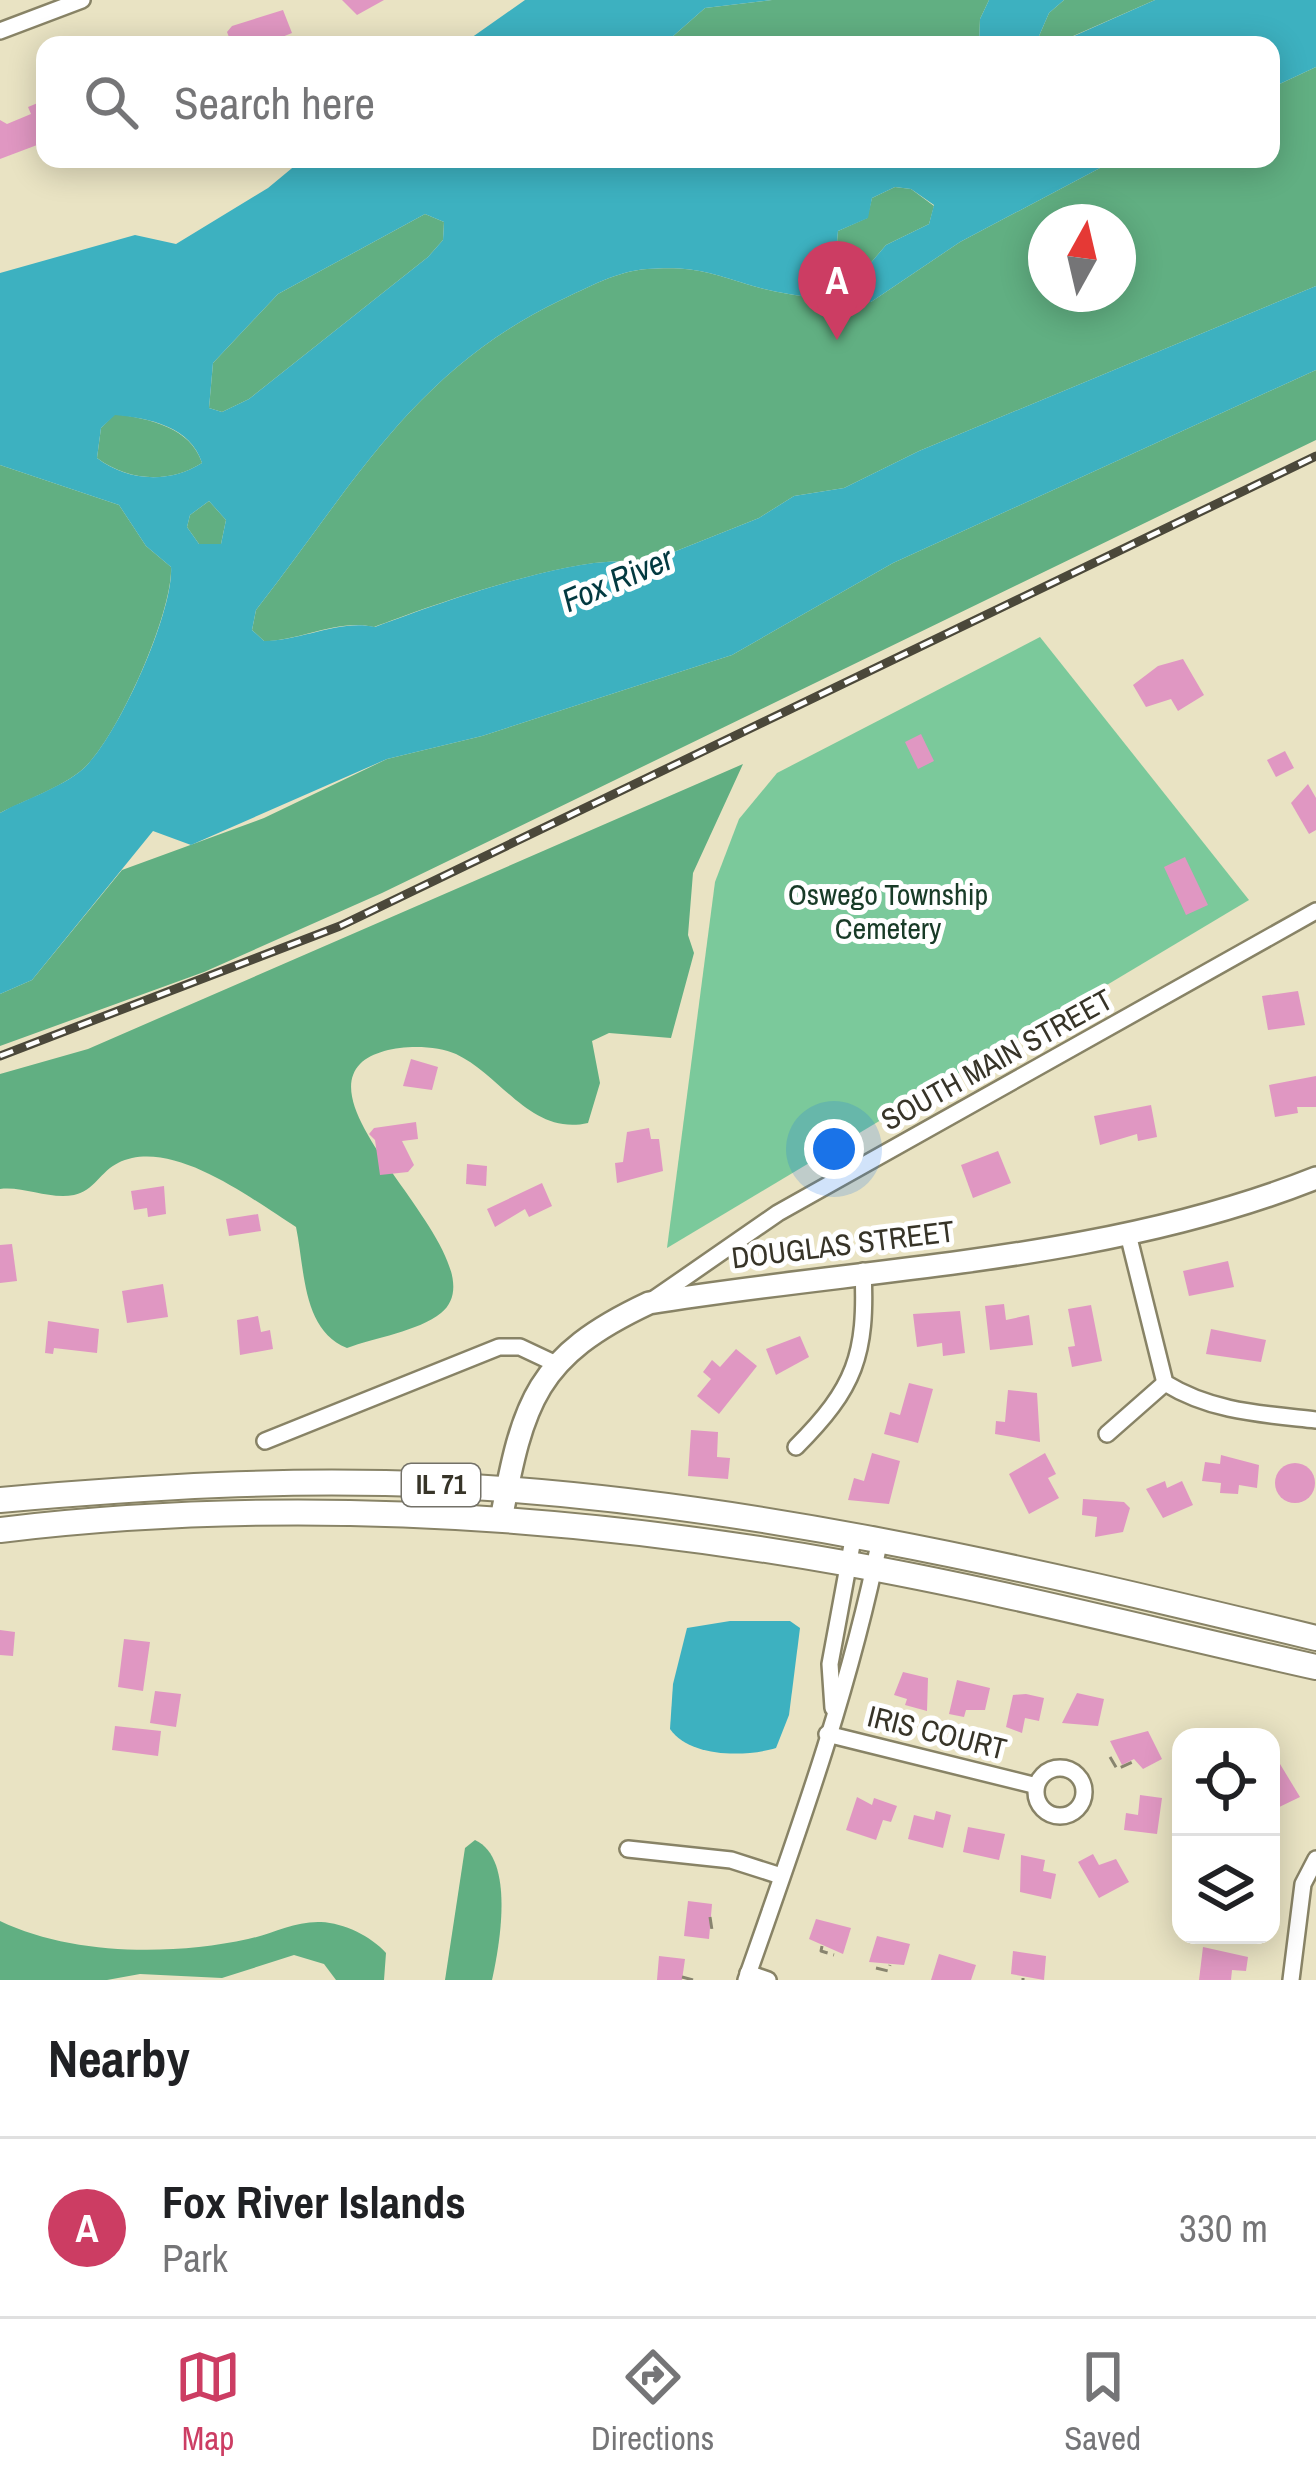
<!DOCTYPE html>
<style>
body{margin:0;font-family:"Archivo Narrow",sans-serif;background:#f6f6f6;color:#202124}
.controls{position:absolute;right:36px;bottom:36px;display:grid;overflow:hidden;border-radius:24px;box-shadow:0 6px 30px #0003}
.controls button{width:108px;height:108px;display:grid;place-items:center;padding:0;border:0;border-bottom:3px solid #e0e0e0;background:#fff;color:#202124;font:60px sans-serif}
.compass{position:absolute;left:1028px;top:204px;width:108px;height:108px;border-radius:50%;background:#fff;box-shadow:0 6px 30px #0003;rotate:8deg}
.you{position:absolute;left:834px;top:1149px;width:42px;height:42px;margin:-30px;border:9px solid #fff;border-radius:50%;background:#1a73e8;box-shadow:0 0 0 18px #1a73e833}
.badge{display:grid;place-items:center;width:78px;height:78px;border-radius:50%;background:#cc3d63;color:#fff;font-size:39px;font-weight:700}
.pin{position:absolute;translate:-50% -99px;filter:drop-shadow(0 3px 6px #0008)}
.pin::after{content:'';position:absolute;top:63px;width:42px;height:36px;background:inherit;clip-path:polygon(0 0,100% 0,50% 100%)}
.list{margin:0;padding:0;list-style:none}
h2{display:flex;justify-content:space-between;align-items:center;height:156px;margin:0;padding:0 48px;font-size:51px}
h2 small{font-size:39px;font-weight:400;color:#757577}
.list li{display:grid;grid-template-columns:78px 1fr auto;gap:36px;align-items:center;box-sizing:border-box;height:180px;padding:0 48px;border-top:3px solid #e0e0e0}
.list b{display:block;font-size:45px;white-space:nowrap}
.list p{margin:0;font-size:39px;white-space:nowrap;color:#757577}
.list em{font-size:39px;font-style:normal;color:#757577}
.icon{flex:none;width:66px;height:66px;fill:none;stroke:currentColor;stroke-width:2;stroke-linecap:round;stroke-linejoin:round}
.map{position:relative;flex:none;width:1316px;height:1980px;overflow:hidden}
.search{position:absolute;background:#fff;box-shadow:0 6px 30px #0003;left:36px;right:36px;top:36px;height:132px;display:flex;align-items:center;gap:30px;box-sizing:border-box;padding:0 42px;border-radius:24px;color:#757577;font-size:45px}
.sheet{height:336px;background:#fff}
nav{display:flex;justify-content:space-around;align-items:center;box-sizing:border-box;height:168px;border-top:3px solid #e0e0e0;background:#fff;font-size:33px;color:#757577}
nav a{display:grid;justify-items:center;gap:6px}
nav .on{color:#cc3d63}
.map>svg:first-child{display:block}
.green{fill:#7bc99b}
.forest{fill:#61af82;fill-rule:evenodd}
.water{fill:#3db1c0;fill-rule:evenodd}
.building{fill:#e097c2}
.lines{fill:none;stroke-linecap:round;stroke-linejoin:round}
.street-casing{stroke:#888366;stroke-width:20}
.secondary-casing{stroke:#888366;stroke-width:26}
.primary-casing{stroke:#888366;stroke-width:28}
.path{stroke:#88846f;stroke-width:3;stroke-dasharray:12 6;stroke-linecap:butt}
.street{stroke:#fff;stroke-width:15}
.secondary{stroke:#fff;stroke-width:21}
.primary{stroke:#fff;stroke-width:24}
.rail-casing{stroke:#4b483a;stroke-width:9}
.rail{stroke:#fff;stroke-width:4.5;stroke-dasharray:14;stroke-linecap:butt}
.labels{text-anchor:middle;stroke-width:10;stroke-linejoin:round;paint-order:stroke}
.shield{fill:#fff;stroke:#737168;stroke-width:3}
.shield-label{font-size:27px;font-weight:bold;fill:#373428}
.park-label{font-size:30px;fill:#183b27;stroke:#fff}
.street-label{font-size:30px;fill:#373428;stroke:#fff}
.water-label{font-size:33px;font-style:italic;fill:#023940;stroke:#fff}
</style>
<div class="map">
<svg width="1316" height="1980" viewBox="0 0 1316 1980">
<rect width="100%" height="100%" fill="#e9e3c3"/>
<path class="green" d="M1040 637 1249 900 667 1248 715 882 739 819 777 773Z"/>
<g class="forest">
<path d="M772 0H989L980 19 979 45H663L705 8Z"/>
<path d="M1064 0H1155L1055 44 1039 36 1049 13Z"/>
<path d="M1316 67V286L919 451 844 488 794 496 759 518 641 565C596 546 426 607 374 627 339 618 300 641 264 641L252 630 256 610C354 485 412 372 561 300 587 288 617 271 647 269 697 266 709 273 753 286 789 297 834 300 871 302L960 242 1117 159H1271V88ZM1046 222H1118V294H1046Z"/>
<path d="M895 187 911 189 934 206 929 224 886 245 869 265 852 266 836 254 838 231 867 218 872 198Z"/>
<path d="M425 214 444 222 443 240 428 257 249 399 222 412 209 408 213 363 278 294Z"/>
<path d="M1316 370V440L382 893 204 972 0 1046V994L32 980 122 870 264 818 387 759 482 736 732 655 893 563Z"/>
<path d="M115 414C150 419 190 427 202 463 169 484 128 481 97 458L101 428Z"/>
<path d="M0 465 119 505 146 546 171 567C173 613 117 739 83 769 61 788 25 800 0 813Z"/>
<path d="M209 501 226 520 221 544H199L187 527 190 515Z"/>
<path d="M743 764 693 873 688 935 694 953 671 1038 609 1033 592 1041 600 1083 588 1123C531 1136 502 1076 456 1054 431 1043 380 1044 360 1064 308 1118 503 1262 441 1313 419 1331 374 1338 347 1348 302 1330 305 1270 296 1227 254 1201 172 1136 118 1163 101 1171 94 1191 74 1195 50 1200 24 1186 0 1189V1074L88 1049Z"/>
<path d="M475 1840C515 1858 500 1944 492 1980H445L465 1848Z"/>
<path d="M0 1921C71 1955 171 1956 248 1939 273 1934 294 1921 321 1922 344 1923 371 1936 386 1953L384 1980H336L324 1964 294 1955 222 1978 140 1974 107 1980H0Z"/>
</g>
<g class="water">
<path d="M525 0H772L705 8 663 45H461Z"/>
<path d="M989 0H1064L1049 13 1039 36 1056 44 1155 0H1316V67L1271 88V45H979L980 19Z"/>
<path d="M303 159H1117L960 242 871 302C834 300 789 297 753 286 709 273 697 266 647 269 617 271 587 288 561 300 412 372 354 485 256 610L252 630 264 641C301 641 339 619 375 627 428 607 594 546 641 565L759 518 794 496 844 488 919 451 1316 286V370L893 563 732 655 482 736 387 759 191 845 153 831 32 980 0 994V813C25 799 61 788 83 769 117 739 174 612 171 567L146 546 119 505 0 465V273L135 235 176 244 268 188ZM895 187 911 189 934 205 929 224 886 245 869 265 852 266 836 254 838 231 868 218 872 198ZM425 214 444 222 443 240 428 257 249 399 222 412 209 408 213 363 278 294ZM115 415C150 418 191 427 202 463 169 484 127 481 97 458L101 428ZM209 501 226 520 221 544H199L187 527 190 515Z"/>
<path d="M730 1621H790L800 1628 789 1715 776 1748C746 1757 690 1758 670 1729L673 1684 687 1628Z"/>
</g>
<g class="building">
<path d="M342 0H384L357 15Z"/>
<path d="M283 10 292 33 277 39 279 45H232L227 32 232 26Z"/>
<path d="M45 100V142L0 159V120L7 124 31 114 28 107Z"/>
<path d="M1183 659 1204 695 1178 711 1171 699 1146 707 1133 685 1158 666Z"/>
<path d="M921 734 934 761 918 769 905 742Z"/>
<path d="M1285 751 1294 768 1276 777 1267 760Z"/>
<path d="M1308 784 1316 798V830L1309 834 1291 803Z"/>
<path d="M1185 857 1208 905 1186 915 1164 867Z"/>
<path d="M1298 991 1305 1025 1268 1030 1262 996Z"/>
<path d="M411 1059 438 1067 432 1090 403 1086Z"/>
<path d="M1316 1076V1107H1297L1298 1113 1275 1117 1269 1085Z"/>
<path d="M1151 1105 1157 1137 1138 1141 1137 1134 1100 1145 1094 1116Z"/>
<path d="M416 1122 418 1139 402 1141 414 1165 408 1172 380 1175 375 1140 369 1134 374 1128Z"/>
<path d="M649 1128 651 1139H659L663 1171 617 1183 615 1163 623 1162 627 1132Z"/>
<path d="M998 1151 1011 1183 973 1198 961 1165Z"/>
<path d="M467 1164 487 1166 486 1186 466 1184Z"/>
<path d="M542 1183 552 1206 529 1217 525 1209 495 1227 487 1209Z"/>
<path d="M164 1186 166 1214 148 1217 147 1208 134 1210 131 1191Z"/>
<path d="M258 1214 261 1231 229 1236 226 1219Z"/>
<path d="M12 1244 17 1281 0 1283V1245Z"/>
<path d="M1228 1261 1234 1287 1189 1296 1183 1271Z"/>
<path d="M163 1284 168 1317 127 1323 122 1291Z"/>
<path d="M1004 1304 1006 1320 1029 1315 1033 1345 990 1350 985 1306Z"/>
<path d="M1091 1305 1102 1361 1072 1367 1068 1347 1075 1346 1068 1309Z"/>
<path d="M960 1311 965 1353 943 1356 942 1343 917 1347 913 1314Z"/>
<path d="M258 1316 261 1332 270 1330 273 1349 240 1355 237 1320Z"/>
<path d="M48 1321 99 1329 97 1353 54 1348 53 1354 45 1353Z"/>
<path d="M1211 1329 1266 1340 1261 1362 1206 1354Z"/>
<path d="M800 1336 809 1357 776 1375 766 1349Z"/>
<path d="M736 1349 757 1366 719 1414 697 1396 711 1379 703 1372 712 1360 720 1367Z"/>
<path d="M909 1383 933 1389 918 1443 884 1434 890 1412 900 1415Z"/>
<path d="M1008 1390 1037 1393 1040 1442 995 1434 996 1421 1005 1422Z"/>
<path d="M691 1430 718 1432 717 1457 730 1458 728 1479 688 1476Z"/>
<path d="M872 1453 900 1461 889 1504 848 1500 854 1478 864 1481Z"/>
<path d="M1045 1453 1056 1474 1048 1478 1059 1498 1029 1514 1009 1474Z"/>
<path d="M1221 1455 1259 1465 1257 1488 1239 1485 1238 1494 1220 1493 1221 1483 1202 1481 1205 1462 1220 1464Z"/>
<circle cx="1295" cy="1483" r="20"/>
<path d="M1165 1481 1167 1488 1182 1481 1193 1505 1163 1518 1146 1489Z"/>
<path d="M1083 1499 1124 1502 1130 1508 1123 1532 1095 1537 1097 1517 1082 1515Z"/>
<path d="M0 1630 15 1632 13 1656 0 1655Z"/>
<path d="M124 1639 150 1642 143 1691 118 1687Z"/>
<path d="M903 1672 928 1678 927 1711 905 1705 907 1699 894 1695Z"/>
<path d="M957 1680 990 1688 985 1710H966L964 1717 949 1714Z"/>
<path d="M155 1691 181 1694 176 1727 150 1723Z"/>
<path d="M1077 1693 1104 1699 1098 1726 1062 1723Z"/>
<path d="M1026 1694 1044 1698 1039 1721 1025 1718 1022 1733 1006 1727 1013 1695Z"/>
<path d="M115 1726 161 1731 158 1756 112 1750Z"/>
<path d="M1148 1731 1162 1759 1143 1769 1134 1759 1122 1765 1110 1741Z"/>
<path d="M1280 1764 1300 1797 1271 1811V1770Z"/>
<path d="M1140 1795 1162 1798 1157 1834 1124 1830 1126 1813 1138 1815Z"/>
<path d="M857 1797 872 1805 874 1798 897 1806 891 1822 883 1820 876 1840 846 1830Z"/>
<path d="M936 1811 951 1815 943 1848 908 1839 914 1815 934 1820Z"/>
<path d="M968 1827 1005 1834 999 1860 963 1852Z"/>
<path d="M1093 1854 1099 1865 1116 1859 1129 1882 1099 1898 1078 1862Z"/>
<path d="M1021 1855 1045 1860 1043 1871 1056 1874 1051 1899 1020 1892Z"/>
<path d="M688 1901 712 1904 709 1939 684 1936Z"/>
<path d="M816 1919 851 1928 843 1954 809 1939Z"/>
<path d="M877 1936 910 1944 904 1965 869 1962Z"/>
<path d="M1203 1947 1248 1957 1246 1971 1232 1970 1231 1980H1199Z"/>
<path d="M1013 1951 1046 1956 1044 1980 1011 1974Z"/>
<path d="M939 1954 976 1965 971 1980H931Z"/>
<path d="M659 1956 685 1959 682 1980H657Z"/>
</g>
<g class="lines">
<defs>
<g id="street">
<path d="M0 31 82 0"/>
<path d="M1128 1234 1165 1383C1212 1412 1262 1414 1316 1420"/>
<path d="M651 1301 778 1213 1316 911"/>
<path d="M1107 1434 1165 1383"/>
<path d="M265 1441 499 1347H520L554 1363"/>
<path d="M796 1447C855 1388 867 1355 863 1271"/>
<path d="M833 1708 830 1664 854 1534"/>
<path d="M827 1734 1033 1785"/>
<circle cx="1060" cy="1792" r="24"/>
<path d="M628 1849 731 1860 781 1876"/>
<path d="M748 1973 768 1980"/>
<path d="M746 1980C797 1835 850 1689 880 1539"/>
<path d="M1291 1980 1303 1884 1316 1859"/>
</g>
<path id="secondary" d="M501 1520C523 1401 536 1356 649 1303 870 1267 1105 1262 1316 1178"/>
<g id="primary">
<path d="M0 1500C145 1487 291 1478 437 1485 736 1499 1026 1568 1316 1638"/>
<path d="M0 1530C280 1496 567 1514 844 1563 1002 1591 1159 1632 1316 1667"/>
</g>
</defs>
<use href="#street" class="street-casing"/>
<use href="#secondary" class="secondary-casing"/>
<use href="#primary" class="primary-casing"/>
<g class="path">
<path d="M1110 1757 1117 1769 1135 1761"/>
<path d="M710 1917 712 1930"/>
<path d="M822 1946 821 1951 834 1955"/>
<path d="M876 1968 888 1971 890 1965"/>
<path d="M682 1977 693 1980"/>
<path d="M1023 1980V1978"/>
</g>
<use href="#street" class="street"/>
<use href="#secondary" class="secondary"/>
<use href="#primary" class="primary"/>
<defs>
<path id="rail" d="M0 1056 340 926 1316 456"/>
</defs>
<use href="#rail" class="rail-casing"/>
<use href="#rail" class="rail"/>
</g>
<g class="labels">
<rect class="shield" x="402" y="1464" width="78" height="42" rx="9"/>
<g class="shield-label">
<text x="441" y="1494">IL 71</text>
</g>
<g class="park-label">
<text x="888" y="905">Oswego Township<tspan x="888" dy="34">Cemetery</tspan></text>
</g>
<g class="street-label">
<text transform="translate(997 1060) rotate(-29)" y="10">SOUTH MAIN STREET</text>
<text transform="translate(843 1245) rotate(-7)" y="10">DOUGLAS STREET</text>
<text transform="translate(937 1733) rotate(14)" y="10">IRIS COURT</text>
</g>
<g class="water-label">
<text transform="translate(617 579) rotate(-23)" y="12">Fox River</text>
</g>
</g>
</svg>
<div class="controls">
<button><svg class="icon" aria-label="locate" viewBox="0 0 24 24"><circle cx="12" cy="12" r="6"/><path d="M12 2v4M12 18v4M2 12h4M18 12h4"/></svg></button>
<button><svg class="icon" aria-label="layers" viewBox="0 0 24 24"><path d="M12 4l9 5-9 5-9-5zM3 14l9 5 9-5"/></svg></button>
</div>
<svg class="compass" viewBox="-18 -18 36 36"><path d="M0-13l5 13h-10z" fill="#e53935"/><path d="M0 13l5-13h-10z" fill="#757577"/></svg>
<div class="you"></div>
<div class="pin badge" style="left:837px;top:340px">A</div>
<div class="search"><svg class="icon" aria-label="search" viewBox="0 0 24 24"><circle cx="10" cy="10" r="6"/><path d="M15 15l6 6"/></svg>Search here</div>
</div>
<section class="sheet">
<h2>Nearby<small></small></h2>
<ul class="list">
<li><span class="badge">A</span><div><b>Fox River Islands</b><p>Park</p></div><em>330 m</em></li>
</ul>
</section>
<nav>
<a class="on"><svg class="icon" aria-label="map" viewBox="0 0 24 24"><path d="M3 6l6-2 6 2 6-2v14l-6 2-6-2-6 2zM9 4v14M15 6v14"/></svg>Map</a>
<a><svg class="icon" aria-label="directions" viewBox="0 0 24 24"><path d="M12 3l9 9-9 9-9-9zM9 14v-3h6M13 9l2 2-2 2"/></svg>Directions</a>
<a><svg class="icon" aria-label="saved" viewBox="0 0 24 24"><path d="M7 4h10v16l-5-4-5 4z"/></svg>Saved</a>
</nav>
